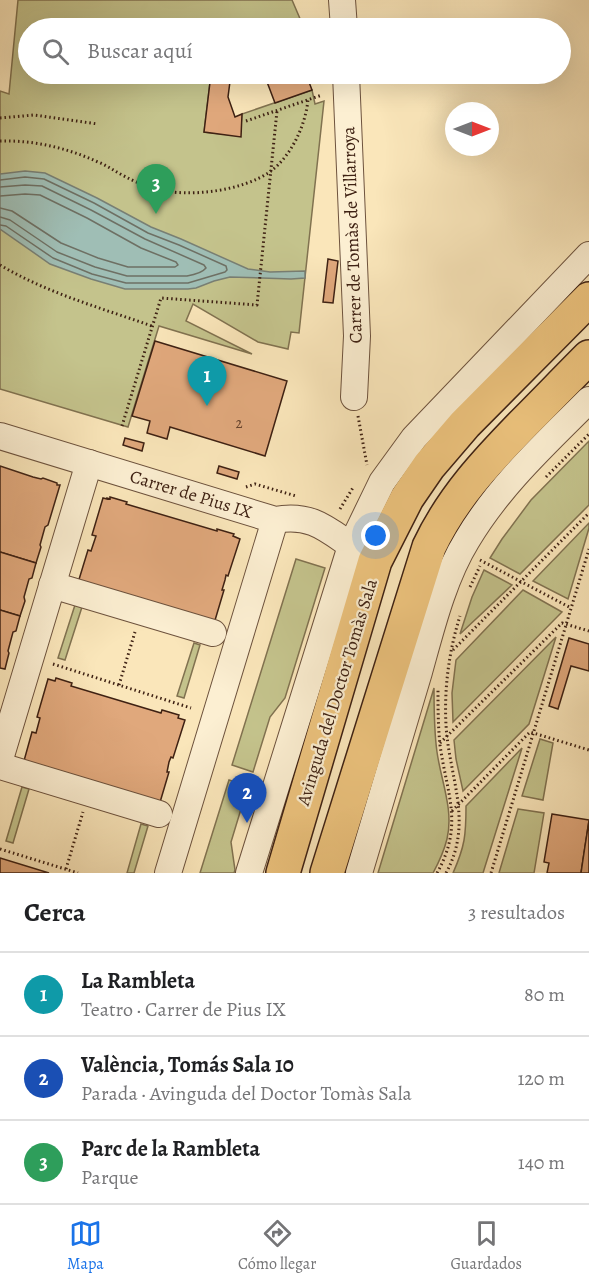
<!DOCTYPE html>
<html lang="es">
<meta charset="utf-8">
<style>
body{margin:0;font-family:Alegreya,serif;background:#f6f6f6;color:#202124}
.compass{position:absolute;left:445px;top:102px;width:54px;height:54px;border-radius:50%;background:#fff;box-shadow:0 6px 24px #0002;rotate:90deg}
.you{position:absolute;left:376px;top:536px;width:21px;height:21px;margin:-15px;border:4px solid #fff;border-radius:50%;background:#1a73e8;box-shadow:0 0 0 9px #1a73e833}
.badge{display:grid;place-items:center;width:39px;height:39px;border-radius:50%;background:#1a73e8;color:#fff;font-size:20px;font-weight:700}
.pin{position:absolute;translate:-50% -50px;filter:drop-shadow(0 2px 3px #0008)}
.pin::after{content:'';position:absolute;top:32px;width:21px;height:18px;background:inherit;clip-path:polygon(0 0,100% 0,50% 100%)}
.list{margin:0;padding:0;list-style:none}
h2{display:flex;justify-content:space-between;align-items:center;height:78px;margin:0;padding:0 24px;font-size:26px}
h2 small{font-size:20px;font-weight:400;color:#757577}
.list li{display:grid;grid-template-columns:39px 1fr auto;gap:18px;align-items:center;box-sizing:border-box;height:84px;padding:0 24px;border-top:2px solid #e0e0e0}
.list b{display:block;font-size:22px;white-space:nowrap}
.list p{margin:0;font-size:20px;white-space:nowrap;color:#757577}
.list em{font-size:20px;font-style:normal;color:#757577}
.icon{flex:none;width:33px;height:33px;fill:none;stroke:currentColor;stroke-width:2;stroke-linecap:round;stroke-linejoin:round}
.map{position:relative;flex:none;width:589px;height:873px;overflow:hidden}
.search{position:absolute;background:#fff;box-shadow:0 6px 24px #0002;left:18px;right:18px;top:18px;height:66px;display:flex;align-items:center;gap:15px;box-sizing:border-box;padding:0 21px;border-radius:33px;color:#757577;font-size:22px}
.sheet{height:330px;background:#fff}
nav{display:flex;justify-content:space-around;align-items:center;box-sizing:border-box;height:84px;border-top:2px solid #e0e0e0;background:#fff;font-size:16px;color:#757577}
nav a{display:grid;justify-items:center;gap:3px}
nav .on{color:#1a73e8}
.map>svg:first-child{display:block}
.green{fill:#c4c38c;stroke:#817250;stroke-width:1.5}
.water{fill:#9fbeb5;stroke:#787f74;stroke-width:1.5}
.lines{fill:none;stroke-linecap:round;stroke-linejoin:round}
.shore{stroke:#6e7064;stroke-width:1.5}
.building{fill:#e0a87c;stroke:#3e2113;stroke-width:1.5}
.minor-casing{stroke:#6d523d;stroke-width:28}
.major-casing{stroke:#3e2113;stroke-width:36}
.path{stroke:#3e2113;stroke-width:3;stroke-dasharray:1.5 3;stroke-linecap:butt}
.minor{stroke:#fcefd2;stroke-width:26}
.major{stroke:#edc37d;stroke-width:33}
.labels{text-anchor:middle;stroke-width:4.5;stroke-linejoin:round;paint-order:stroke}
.number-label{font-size:15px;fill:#66432d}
.street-label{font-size:18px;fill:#3e2113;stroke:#fcefd2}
</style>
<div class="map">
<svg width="589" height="873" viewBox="0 0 589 873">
<rect width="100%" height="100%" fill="#fae6ba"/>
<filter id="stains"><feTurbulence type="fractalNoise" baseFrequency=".00333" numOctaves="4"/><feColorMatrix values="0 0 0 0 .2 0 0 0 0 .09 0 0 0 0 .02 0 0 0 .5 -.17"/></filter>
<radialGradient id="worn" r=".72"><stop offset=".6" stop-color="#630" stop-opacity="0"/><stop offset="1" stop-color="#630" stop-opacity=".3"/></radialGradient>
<g class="green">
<path d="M18 0H292L304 28H28V74H211L204 132 240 136 242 114 312 90 315 104 324 101 299 333 291 332 288 349 258 342 193 304 186 321 252 354 159 326 128 427 0 389V91L9 94Z"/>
<path d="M589 441V505L520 574 490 558 502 539 531 500Z"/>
<path d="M589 523V528L568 599 533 581Z"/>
<path d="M296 559 325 568 285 698 270 717 253 772 232 765Z"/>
<path d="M484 570 512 585 460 634 472 597Z"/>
<path d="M523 590 562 612 453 722 452 693 456 660Z"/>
<path d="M75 605 82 607 65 660 58 658Z"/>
<path d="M556 637 529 724 463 791 456 759 454 740Z"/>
<path d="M194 643 200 645 184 698 177 696Z"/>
<path d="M434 688C434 709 434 731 437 752 441 781 454 810 447 839 444 851 439 862 433 873H378Z"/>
<path d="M540 739 553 743 543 800 522 796Z"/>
<path d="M522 748 483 873H453C465 846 466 835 466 806Z"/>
<path d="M229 780 248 786 231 842 235 870 234 873H200Z"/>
<path d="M22 787 29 789 13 843 6 841Z"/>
<path d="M518 809 544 813 534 873H499Z"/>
<path d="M141 824 148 826 134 873H127Z"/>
</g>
<path class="water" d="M25 171 45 173 97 198 151 227 181 239 248 269 270 272 305 271V278L291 279 230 277 214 281 196 288 188 289H125L91 279 50 264 0 229V174Z"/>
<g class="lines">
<g class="shore">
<path d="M0 180 25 177 44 179 94 203 148 233 179 245 226 266 227 270 225 272 188 283H126L92 274 53 258 6 226 0 225"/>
<path d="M0 187 25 185 42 186 91 210 145 239 204 265 206 268C202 273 193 275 187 276H127L95 267 57 252 10 220 0 217"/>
<path d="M0 196 25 194 40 195 87 218 141 248 176 262 178 265 175 267H128L98 258 61 243 12 211 0 208"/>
</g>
</g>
<g class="building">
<path d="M211 74H231L228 97 235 117 242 114 241 137 204 132Z"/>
<path d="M264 74H306L312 90 275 103Z"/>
<path d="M328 259 338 261 333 303 323 302Z"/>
<path d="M155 341 287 381 265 456 170 427 167 439 147 433 150 421 132 416Z"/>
<path d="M125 438 144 443 142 451 123 445Z"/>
<path d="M0 466 33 477 41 479 43 478 57 483V485H60L48 525 45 527 40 545 41 547 36 563 0 552Z"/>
<path d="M219 466 239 472 237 479 217 473Z"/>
<path d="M110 497 127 502 126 504 217 531V529L234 534 233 536 240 539 228 576 226 575 225 580 222 590H224L213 627 77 586 88 550 91 551 96 536 92 535 103 498 107 499V498L110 499Z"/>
<path d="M0 552 36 563 32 578 29 579 24 597 25 601 20 616 0 610Z"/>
<path d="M0 610 20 616 16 631 13 632 8 651 9 653 5 669 0 668Z"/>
<path d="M569 638 589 644V671L571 666 558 709 549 706Z"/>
<path d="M56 678 72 683 71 686 161 713 162 710 179 715 178 718 185 720 173 758 171 757 169 762 167 772H169L158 809 22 768 32 732 36 733 40 718 37 717 48 679 55 681Z"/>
<path d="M552 814 589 820 581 873H547L549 863 544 862Z"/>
<path d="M589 821V873H581L585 846Z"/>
<path d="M0 858 49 873H0Z"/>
</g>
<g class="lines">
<defs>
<g id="minor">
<path d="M342 0 344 28"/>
<path d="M346 74 357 336 354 397"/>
<path d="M0 436 275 520C316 512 332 535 364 554"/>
<path d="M52 585 213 633"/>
<path d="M0 759 89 463"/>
<path d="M0 766 159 814"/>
<path d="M168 873 275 520"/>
<path d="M249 873 351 546 382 482 414 438 589 255"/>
<path d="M359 873C379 806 399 739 419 672 431 629 443 579 467 540 499 486 545 444 589 400"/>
</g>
<g id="major">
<path d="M283 873 375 561 407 498 429 466 465 424 589 299"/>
<path d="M327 873 429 547C452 498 487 461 524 423 546 401 567 379 589 357"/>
</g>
</defs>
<use href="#minor" class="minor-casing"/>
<use href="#major" class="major-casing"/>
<g class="path">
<path d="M0 118 34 115 98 124"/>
<path d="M246 121 322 95"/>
<path d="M0 141C34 140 67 148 98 162 108 166 116 172 126 177 135 182 146 186 156 189 189 198 243 191 271 171 291 156 306 125 308 99"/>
<path d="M0 265C47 293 101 308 152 326"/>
<path d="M358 416 367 465"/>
<path d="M122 426 161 298 257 305 277 111"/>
<path d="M546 477 589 434"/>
<path d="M246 487 255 484 296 496"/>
<path d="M340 509 354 486"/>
<path d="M480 560 571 608"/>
<path d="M470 587 480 566"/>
<path d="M453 650 589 513"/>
<path d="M53 664 191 708"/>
<path d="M119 685 135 632"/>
<path d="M440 743 562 623 589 631"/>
<path d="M452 811 530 732 589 750"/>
<path d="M0 849 78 873"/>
<path d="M66 869 83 812"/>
<path d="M437 873C464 825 447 795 440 745 438 726 438 707 438 688"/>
<path d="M446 873C474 822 449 778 446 725 444 688 449 651 460 616"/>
<path d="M491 873 589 549"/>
</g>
<use href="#minor" class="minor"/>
<use href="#major" class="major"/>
</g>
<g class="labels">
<g class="number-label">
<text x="239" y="428">2</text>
</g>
<g class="street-label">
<text transform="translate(352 235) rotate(-92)" y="6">Carrer de Tomàs de Villarroya</text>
<text transform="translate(191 494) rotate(17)" y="6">Carrer de Pius IX</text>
<text transform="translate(337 692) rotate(-73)" y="6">Avinguda del Doctor Tomàs Sala</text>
</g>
</g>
<rect width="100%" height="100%" filter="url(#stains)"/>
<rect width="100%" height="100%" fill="url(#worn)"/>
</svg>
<svg class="compass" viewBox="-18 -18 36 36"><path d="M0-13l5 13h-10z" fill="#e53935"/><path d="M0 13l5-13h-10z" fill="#757577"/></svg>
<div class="you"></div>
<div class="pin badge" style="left:207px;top:406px;background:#0f9aa8">1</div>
<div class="pin badge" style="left:247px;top:823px;background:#1a4fb4">2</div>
<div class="pin badge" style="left:156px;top:214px;background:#2e9e5b">3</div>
<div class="search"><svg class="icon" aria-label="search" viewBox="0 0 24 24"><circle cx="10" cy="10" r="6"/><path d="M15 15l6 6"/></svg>Buscar aquí</div>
</div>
<section class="sheet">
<h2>Cerca<small>3 resultados</small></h2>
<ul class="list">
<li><span class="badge" style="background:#0f9aa8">1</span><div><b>La Rambleta</b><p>Teatro · Carrer de Pius IX</p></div><em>80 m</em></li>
<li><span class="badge" style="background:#1a4fb4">2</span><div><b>València, Tomás Sala 10</b><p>Parada · Avinguda del Doctor Tomàs Sala</p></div><em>120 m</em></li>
<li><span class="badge" style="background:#2e9e5b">3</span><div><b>Parc de la Rambleta</b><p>Parque</p></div><em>140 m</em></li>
</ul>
</section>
<nav>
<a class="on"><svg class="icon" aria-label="map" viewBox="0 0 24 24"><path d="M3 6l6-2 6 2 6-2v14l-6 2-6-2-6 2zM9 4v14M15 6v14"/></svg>Mapa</a>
<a><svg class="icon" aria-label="directions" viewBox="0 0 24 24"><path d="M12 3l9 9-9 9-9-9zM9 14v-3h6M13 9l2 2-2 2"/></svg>Cómo llegar</a>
<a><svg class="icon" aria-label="saved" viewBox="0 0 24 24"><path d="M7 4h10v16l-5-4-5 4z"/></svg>Guardados</a>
</nav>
